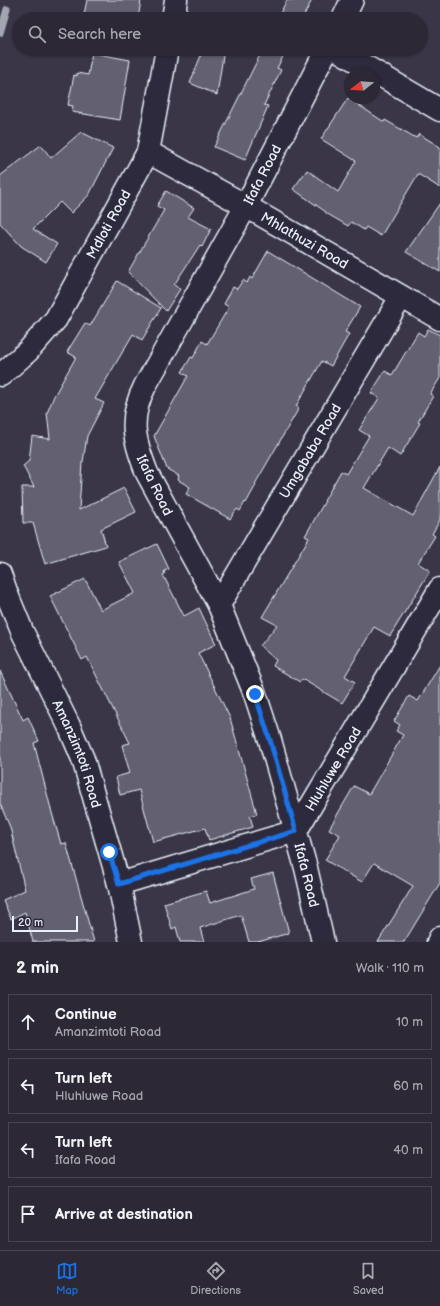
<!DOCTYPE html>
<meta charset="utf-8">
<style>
body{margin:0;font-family:"Balsamiq Sans",sans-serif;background:#34303e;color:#f1f3f6}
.compass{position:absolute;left:344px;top:68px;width:36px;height:36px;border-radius:50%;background:#2c2836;box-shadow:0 1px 3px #0004;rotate:253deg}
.scale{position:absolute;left:12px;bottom:10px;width:66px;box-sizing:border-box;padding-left:4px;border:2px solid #e8f1f8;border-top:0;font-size:11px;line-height:14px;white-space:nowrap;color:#e8f1f8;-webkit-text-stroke:3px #2f2a3d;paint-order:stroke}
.stop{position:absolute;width:12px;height:12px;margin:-9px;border:3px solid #1a73e8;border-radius:50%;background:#fff}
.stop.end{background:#1a73e8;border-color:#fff;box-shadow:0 1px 4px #0008}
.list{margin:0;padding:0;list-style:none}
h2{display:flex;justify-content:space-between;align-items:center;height:52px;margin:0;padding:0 16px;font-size:17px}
h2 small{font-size:13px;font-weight:400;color:#a6a6ad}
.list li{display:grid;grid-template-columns:26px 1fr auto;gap:12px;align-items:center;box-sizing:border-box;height:56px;margin:0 8px 8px;padding:0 8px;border:1px solid #484451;border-radius:0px}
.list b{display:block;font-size:15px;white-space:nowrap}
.list p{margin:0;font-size:13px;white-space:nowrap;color:#a6a6ad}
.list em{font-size:13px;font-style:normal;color:#a6a6ad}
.icon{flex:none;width:22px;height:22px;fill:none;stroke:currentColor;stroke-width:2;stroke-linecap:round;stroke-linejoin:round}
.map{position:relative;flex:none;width:440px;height:942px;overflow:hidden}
.search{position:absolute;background:#2c2836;box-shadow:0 1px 3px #0004;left:12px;right:12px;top:12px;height:44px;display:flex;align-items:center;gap:10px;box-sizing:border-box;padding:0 14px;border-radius:22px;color:#a6a6ad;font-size:15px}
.sheet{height:308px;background:#2c2836}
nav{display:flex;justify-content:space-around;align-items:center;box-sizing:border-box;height:56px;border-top:1px solid #484451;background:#2c2836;font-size:11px;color:#a6a6ad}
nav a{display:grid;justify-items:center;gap:2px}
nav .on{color:#1a73e8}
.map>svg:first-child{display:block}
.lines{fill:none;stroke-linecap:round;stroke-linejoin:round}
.stream{stroke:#a2a6b1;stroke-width:7}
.building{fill:#636171;stroke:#e8f1f8}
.minor-casing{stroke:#e8f1f8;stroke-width:25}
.minor{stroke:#2f2a3d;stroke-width:22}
.route{stroke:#1a73e8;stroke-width:5}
.labels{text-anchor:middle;stroke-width:3;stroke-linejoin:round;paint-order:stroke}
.street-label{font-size:14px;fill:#e8f1f8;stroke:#2f2a3d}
</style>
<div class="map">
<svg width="440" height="942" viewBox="0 0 440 942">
<rect width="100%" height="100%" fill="#3a3648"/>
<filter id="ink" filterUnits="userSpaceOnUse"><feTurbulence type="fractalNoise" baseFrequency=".025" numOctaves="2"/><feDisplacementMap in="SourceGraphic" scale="8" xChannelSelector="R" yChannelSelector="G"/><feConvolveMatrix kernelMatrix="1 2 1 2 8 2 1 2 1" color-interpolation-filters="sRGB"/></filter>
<g filter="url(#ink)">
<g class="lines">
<path class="stream" d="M0 33 7 9"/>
</g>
<g class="building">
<path d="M87 0H141L138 19H83Z"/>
<path d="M287 0H312L302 19H277Z"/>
<path d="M202 49H224L217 95 190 83 200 58Z"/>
<path d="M263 49H287L277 68 281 70 264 105 268 106 245 160 214 147Z"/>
<path d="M92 53 130 60 120 120 72 112 73 106 68 105 74 75 77 76V73L88 75Z"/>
<path d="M348 98 384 122 385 120 416 138 419 134 440 147V188L418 174 381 236 366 227 364 230 351 222 348 226 326 213V212L293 189 307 170 338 192 356 161 321 139Z"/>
<path d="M81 132 113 148 89 195 71 213 60 202 33 229 57 244 46 262 21 246 0 223V176L41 145 51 158Z"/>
<path d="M166 191 194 208 188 217 211 229 202 247 200 245 174 285 180 289 166 311 128 272 164 210 157 206Z"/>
<path d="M440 203V272L406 252Z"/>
<path d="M268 251 360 307 345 332 349 334 331 366 322 361 296 406 299 408 255 484 256 485 246 503 245 502 240 511 237 509 230 519 186 494 190 487 178 480 179 476 167 469 154 436 188 376 182 372 191 357 193 358 202 341 207 344 229 307 224 304 233 287 237 289 243 280 247 283 250 277 252 279Z"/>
<path d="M117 281 161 308 142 340 133 334 95 399 104 403 87 436 83 462H82L79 510 124 488 136 512 101 529 106 546 45 564 33 523H23L22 487H34L23 466 29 461 32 436 50 439 47 413 54 396 76 357 67 352 85 323 90 326Z"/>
<path d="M428 329 440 335V378L430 394 433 396 418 422 420 423 400 456 388 448 364 488 413 516 440 467V520L432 534 435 536 418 563 430 571 390 636 374 627 345 676 355 682 342 703 302 679 300 682 273 666 276 660 260 646 277 625 262 617 309 538 305 536 325 501H324L341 471 346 474 369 436 359 430 379 398 371 393 385 371 392 375 418 332 424 336Z"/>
<path d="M157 544 169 569 164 571 165 574 163 575 184 616 199 608 216 644 198 653 230 718 257 814 250 816 253 827 209 840 205 828 153 842 139 790 120 795 116 777 130 773 122 745 130 743 87 657 82 660 50 596 85 579 101 610 135 593 119 562Z"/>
<path d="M440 665V883L404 942H378L413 886 374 863 362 882 325 860 340 835 329 829 354 786 369 794 403 735 396 731 400 725 394 721 409 696 418 701Z"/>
<path d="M0 671 23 720 28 717 39 741 34 743 52 813 61 844 66 843 94 942H33L25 912 11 919 3 900 25 890 10 827 0 804Z"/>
<path d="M273 873 289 933 258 942H249L241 915 200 928 204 942H180L176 927 172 929 164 903 206 891 210 903 254 889 251 879Z"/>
</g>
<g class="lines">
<defs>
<g id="minor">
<path d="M173 19 176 0"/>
<path d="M343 19 352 0"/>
<path d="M336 49 440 110"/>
<path id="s1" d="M148 152 246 206 440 319"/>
<path id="s2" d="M1 375 28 351 56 319 148 152 167 49"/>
<path id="s3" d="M0 574 8 597 22 631 69 726 83 759 119 884 131 942"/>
<path id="s4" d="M219 605 401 297"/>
<path id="s5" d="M119 884 296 831 440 589"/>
<path id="s6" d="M323 942 306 868 270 740 255 694 219 605 147 473C134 440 128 419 145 386L246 206 327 49"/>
<path d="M438 942 440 938"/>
</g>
</defs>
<use href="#minor" class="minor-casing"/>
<use href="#minor" class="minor"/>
</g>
</g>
<g class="lines" filter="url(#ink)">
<path class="route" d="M109 852 119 884 296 831 270 740 255 694"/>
</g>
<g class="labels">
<g class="street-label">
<text dy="5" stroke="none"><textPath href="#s6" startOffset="836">Ifafa Road</textPath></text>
<text dy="5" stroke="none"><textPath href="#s2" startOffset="187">Mdloti Road</textPath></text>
<text dy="5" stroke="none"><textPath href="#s1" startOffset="180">Mhlathuzi Road</textPath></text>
<text dy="5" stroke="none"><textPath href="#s4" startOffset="179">Umgababa Road</textPath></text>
<text transform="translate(155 485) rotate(64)" y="5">Ifafa Road</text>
<text dy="5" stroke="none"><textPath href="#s3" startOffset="196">Amanzimtoti Road</textPath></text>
<text dy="5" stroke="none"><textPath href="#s5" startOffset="257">Hluhluwe Road</textPath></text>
<text transform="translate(307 875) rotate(76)" y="5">Ifafa Road</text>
</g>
</g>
</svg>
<svg class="compass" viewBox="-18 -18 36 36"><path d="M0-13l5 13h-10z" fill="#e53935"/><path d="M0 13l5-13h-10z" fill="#a6a6ad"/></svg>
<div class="scale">20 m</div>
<div class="stop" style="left:109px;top:852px"></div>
<div class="stop end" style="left:255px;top:694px"></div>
<div class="search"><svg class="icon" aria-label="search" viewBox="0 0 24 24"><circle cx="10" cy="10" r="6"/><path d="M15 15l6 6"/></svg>Search here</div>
</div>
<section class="sheet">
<h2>2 min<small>Walk · 110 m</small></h2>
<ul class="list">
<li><svg class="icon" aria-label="ahead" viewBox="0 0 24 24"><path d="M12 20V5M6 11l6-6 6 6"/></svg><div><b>Continue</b><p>Amanzimtoti Road</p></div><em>10 m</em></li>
<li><svg class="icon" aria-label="left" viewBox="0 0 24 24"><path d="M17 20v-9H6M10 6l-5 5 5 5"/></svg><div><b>Turn left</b><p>Hluhluwe Road</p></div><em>60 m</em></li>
<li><svg class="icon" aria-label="left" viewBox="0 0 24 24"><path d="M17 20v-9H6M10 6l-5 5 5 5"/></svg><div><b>Turn left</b><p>Ifafa Road</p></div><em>40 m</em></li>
<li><svg class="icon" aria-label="arrive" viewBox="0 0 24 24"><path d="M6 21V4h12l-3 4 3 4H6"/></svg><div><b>Arrive at destination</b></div></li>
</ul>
</section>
<nav>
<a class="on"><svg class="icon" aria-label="map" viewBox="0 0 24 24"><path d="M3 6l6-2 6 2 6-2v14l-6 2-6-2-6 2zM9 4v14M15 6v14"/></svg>Map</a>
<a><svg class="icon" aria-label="directions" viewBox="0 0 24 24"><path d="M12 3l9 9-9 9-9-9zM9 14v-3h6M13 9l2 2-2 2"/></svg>Directions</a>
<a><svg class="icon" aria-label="saved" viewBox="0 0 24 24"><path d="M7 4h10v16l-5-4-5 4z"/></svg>Saved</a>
</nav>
